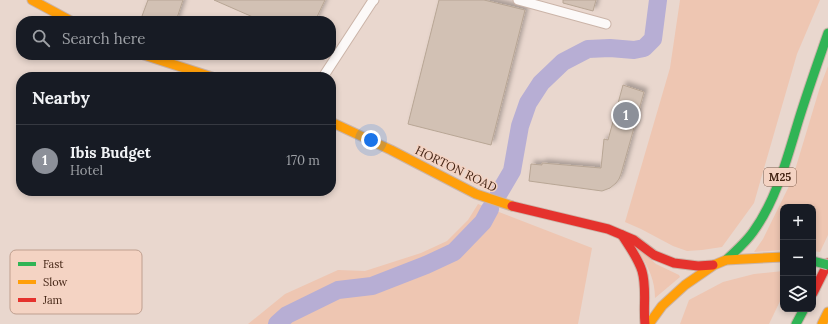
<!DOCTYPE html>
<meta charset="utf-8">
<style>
body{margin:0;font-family:Lora,serif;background:#242831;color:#f1f3f6}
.controls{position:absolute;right:12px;bottom:12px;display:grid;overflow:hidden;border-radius:8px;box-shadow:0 2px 6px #0003}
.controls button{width:36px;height:36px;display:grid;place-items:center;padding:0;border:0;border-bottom:1px solid #363941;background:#171b24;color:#f1f3f6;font:20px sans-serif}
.you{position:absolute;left:371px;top:140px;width:14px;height:14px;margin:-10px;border:3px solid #fff;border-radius:50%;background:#1a73e8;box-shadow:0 0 0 6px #1a73e833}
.badge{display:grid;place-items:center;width:26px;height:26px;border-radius:50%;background:#8c9099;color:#fff;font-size:13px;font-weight:700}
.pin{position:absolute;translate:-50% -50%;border:2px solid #fff;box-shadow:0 1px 4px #0006}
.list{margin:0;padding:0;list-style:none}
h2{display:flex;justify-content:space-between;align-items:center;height:52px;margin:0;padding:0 16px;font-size:17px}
h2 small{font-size:13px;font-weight:400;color:#9ea1a6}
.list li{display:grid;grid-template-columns:26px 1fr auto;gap:12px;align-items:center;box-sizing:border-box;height:72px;padding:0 16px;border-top:1px solid #363941}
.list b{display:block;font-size:15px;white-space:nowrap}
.list p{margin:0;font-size:13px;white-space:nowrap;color:#9ea1a6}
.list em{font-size:13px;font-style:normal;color:#9ea1a6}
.icon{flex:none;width:22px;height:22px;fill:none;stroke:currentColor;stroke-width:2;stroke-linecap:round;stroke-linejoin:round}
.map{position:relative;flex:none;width:828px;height:324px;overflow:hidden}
.search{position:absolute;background:#171b24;box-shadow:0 2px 6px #0003;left:16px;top:16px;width:320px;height:44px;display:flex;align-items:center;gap:10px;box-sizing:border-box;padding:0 14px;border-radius:16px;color:#9ea1a6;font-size:15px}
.panel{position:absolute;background:#171b24;box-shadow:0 2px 6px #0003;left:16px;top:72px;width:320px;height:124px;border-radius:16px}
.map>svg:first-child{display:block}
.green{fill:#eec6b2}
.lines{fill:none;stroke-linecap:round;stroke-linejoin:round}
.river{stroke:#b7aed4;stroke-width:18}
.building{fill:#d2c1b4;stroke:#b8a695;filter:url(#shadow)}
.street-casing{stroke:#cbb4a8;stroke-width:11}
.fast-casing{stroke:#cbb4a8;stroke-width:11}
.slow-casing{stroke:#cbb4a8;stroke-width:11}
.jam-casing{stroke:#cbb4a8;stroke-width:11}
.street{stroke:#fcf9f8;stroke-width:9}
.fast{stroke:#30b455;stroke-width:9}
.slow{stroke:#ff9f0a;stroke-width:9}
.jam{stroke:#e5322d;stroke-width:9}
.fast-bridge-casing{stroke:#c3b5ae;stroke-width:11;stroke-linecap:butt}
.fast-bridge{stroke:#30b455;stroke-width:9}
.labels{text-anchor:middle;stroke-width:3;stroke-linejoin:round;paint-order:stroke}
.shield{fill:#f4d3c3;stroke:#795949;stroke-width:1}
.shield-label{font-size:11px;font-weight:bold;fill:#442515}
.street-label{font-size:12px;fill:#442515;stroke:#f4d3c3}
.key{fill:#f4d3c3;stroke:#bf9f8f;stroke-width:1}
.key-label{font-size:11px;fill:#442515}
</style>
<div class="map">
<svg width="828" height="324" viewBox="0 0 828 324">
<defs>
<filter id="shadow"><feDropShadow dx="3.5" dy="-3.5" stdDeviation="2" flood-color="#0004"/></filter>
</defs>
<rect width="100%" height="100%" fill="#e9d7ce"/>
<g class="green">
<path d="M680 0H820L797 54 754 203 722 247 702 250 687 251 673 246 641 229 625 222 670 68Z"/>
<path d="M828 66V235L820 252 813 251V207H783V250L754 252 763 239 792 180 820 87Z"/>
<path d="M478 204 592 248 578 324H248L285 294 338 270 365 271 421 253 447 241 468 220Z"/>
<path d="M631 242 656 264 679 275 680 277 655 298C655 276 645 260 631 242Z"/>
<path d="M783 271V295L769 324H680L689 300 723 282 754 274Z"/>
</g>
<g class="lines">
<g class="river">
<path d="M499 193 512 171 520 126 528 103 541 83 563 62 588 49 610 48 634 50 644 48 653 39 658 0"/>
<path d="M277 324 287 315 338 290 372 286 426 265 454 252 483 222 490 209"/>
</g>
</g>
<g class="building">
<path d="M148 0H183L176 21H157L142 16Z"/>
<path d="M214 0H325L315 21H262Z"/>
<path d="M439 0H484L525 10 491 145 408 124Z"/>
<path d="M563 0H596L593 11 563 3Z"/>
<path d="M623 85 644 92 621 174 619 179 616 183 610 188 602 191 529 181 531 164 542 165V163L601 168 604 139 608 140Z"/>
</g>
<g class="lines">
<defs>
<g id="street">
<path d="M518 0 606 24"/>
<path d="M323 77 372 2 374 0"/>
</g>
<g id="fast">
<path d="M726 260C736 251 746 242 753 232 777 199 787 158 799 119 808 90 818 62 828 33"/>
<path d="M796 324 804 309"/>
</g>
<g id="slow">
<path d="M32 0 71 21"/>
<path d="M144 55 212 77"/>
<path d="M331 122 391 150 476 194 512 206"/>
<path d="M649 324 662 306 685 285 714 265 726 260 783 257"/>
<path d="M822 324 828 312"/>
</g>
<g id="jam">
<path d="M512 206 608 229 634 240 654 255 674 263 698 266 713 265"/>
<path d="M622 235C629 246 638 258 642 271 647 288 643 306 645 324"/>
<path d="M813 293 828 263"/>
</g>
</defs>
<use href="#street" class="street-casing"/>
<use href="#fast" class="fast-casing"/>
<use href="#slow" class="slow-casing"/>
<use href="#jam" class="jam-casing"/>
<use href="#street" class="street"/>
<use href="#fast" class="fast"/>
<use href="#slow" class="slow"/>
<use href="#jam" class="jam"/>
<defs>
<path id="fast-bridge" d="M813 261 828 265"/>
</defs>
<use href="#fast-bridge" class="fast-bridge-casing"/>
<use href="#fast-bridge" class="fast-bridge"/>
</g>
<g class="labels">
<rect class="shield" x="764" y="168" width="32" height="18" rx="3"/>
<g class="shield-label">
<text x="780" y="181">M25</text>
</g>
<g class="street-label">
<text transform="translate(456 169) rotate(26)" y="4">HORTON ROAD</text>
</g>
</g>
<rect x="10" y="250" width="132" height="64" rx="6" class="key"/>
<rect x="18" y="262" width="18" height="4" fill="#30b455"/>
<rect x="18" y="280" width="18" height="4" fill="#ff9f0a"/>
<rect x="18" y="298" width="18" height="4" fill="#e5322d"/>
<g class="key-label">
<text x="43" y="268">Fast</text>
<text x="43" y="286">Slow</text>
<text x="43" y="304">Jam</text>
</g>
</svg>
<div class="controls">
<button>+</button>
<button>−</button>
<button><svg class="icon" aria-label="layers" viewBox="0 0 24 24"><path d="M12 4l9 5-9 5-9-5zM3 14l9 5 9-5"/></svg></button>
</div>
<div class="you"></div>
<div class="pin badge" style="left:626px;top:115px">1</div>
<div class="search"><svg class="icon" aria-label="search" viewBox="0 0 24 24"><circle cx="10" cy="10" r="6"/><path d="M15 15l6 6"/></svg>Search here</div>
<section class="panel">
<h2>Nearby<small></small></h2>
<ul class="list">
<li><span class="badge">1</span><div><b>Ibis Budget</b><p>Hotel</p></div><em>170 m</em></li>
</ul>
</section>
</div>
